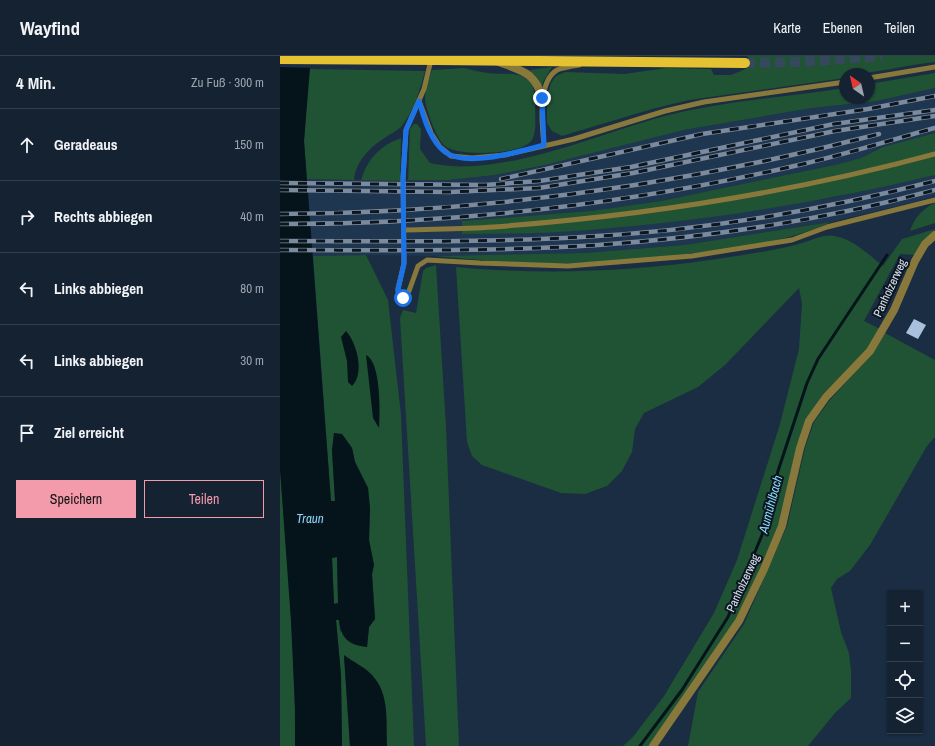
<!DOCTYPE html>
<html lang="de">
<meta charset="utf-8">
<style>
body{margin:0;font-family:"Archivo Narrow",sans-serif;background:#212f3e;color:#f1f3f6}
.controls{position:absolute;right:12px;bottom:12px;display:grid;overflow:hidden;border-radius:0px;box-shadow:0 1px 3px #0004}
.controls button{width:36px;height:36px;display:grid;place-items:center;padding:0;border:0;border-bottom:1px solid #333f4d;background:#142232;color:#f1f3f6;font:20px sans-serif}
.compass{position:absolute;left:559px;top:12px;width:36px;height:36px;border-radius:50%;background:#142232;box-shadow:0 1px 3px #0004;rotate:326deg}
.stop{position:absolute;width:12px;height:12px;margin:-9px;border:3px solid #1a73e8;border-radius:50%;background:#fff}
.stop.end{background:#1a73e8;border-color:#fff;box-shadow:0 1px 4px #0008}
.list{margin:0;padding:0;list-style:none}
h2{display:flex;justify-content:space-between;align-items:center;height:52px;margin:0;padding:0 16px;font-size:17px}
h2 small{font-size:13px;font-weight:400;color:#9da4ac}
.list li{display:grid;grid-template-columns:26px 1fr auto;gap:12px;align-items:center;box-sizing:border-box;height:72px;padding:0 16px;border-top:1px solid #333f4d}
.list b{display:block;font-size:15px;white-space:nowrap}
.list em{font-size:13px;font-style:normal;color:#9da4ac}
.actions{display:flex;gap:8px;padding:12px 16px}
.actions a{flex:1;padding:9px 0;border:1px solid #f39aab;border-radius:0px;text-align:center;font-size:14px;color:#f39aab}
.actions .main{background:#f39aab;color:#111}
.icon{flex:none;width:22px;height:22px;fill:none;stroke:currentColor;stroke-width:2;stroke-linecap:round;stroke-linejoin:round}
.map{position:relative;flex:none;width:655px;height:690px;overflow:hidden}
header{display:flex;align-items:center;gap:24px;box-sizing:border-box;height:56px;padding:0 20px;background:#142232;border-bottom:1px solid #333f4d}
header strong{font-size:19px}
nav{display:flex;gap:22px;margin-inline-start:auto;font-size:14px}
main{display:flex}
aside{flex:1;background:#142232}
.map>svg:first-child{display:block}
.built{fill:#1f3651}
.green{fill:#1f5333}
.water{fill:#05141a;fill-rule:evenodd}
.pier{fill:#1a2d43}
.lines{fill:none;stroke-linecap:round;stroke-linejoin:round}
.stream{stroke:#05141a;stroke-width:3}
.building{fill:#a9c1dc}
.primary-tunnel{stroke:#36485d;stroke-width:10;stroke-dasharray:10 5;stroke-linecap:butt}
.lane{stroke:#88783b;stroke-width:5}
.street{stroke:#88783b;stroke-width:8}
.primary{stroke:#e5c231;stroke-width:10}
.rail-casing{stroke:#7b8a9c;stroke-width:4.5}
.rail{stroke:#0d151f;stroke-width:3;stroke-dasharray:9;stroke-linecap:butt}
.primary-bridge{stroke:#e5c231;stroke-width:10}
.route{stroke:#1a73e8;stroke-width:5}
.labels{text-anchor:middle;stroke-width:4;stroke-linejoin:round;paint-order:stroke}
.street-label{font-size:12px;fill:#d4e1ef;stroke:#0d151f}
.water-label{font-size:13px;font-style:italic;fill:#88dafb;stroke:#0d151f}
</style>
<header>
<strong>Wayfind</strong>
<nav><a>Karte</a><a>Ebenen</a><a>Teilen</a></nav>
</header>
<main>
<aside>
<h2>4 Min.<small>Zu Fuß · 300 m</small></h2>
<ul class="list">
<li><svg class="icon" aria-label="ahead" viewBox="0 0 24 24"><path d="M12 20V5M6 11l6-6 6 6"/></svg><div><b>Geradeaus</b></div><em>150 m</em></li>
<li><svg class="icon" aria-label="right" viewBox="0 0 24 24"><path d="M7 20v-9h11M14 6l5 5-5 5"/></svg><div><b>Rechts abbiegen</b></div><em>40 m</em></li>
<li><svg class="icon" aria-label="left" viewBox="0 0 24 24"><path d="M17 20v-9H6M10 6l-5 5 5 5"/></svg><div><b>Links abbiegen</b></div><em>80 m</em></li>
<li><svg class="icon" aria-label="left" viewBox="0 0 24 24"><path d="M17 20v-9H6M10 6l-5 5 5 5"/></svg><div><b>Links abbiegen</b></div><em>30 m</em></li>
<li><svg class="icon" aria-label="arrive" viewBox="0 0 24 24"><path d="M6 21V4h12l-3 4 3 4H6"/></svg><div><b>Ziel erreicht</b></div></li>
</ul>
<div class="actions"><a class="main">Speichern</a><a>Teilen</a></div>
</aside>
<div class="map">
<svg width="655" height="690" viewBox="0 0 655 690">
<rect width="100%" height="100%" fill="#1a2d43"/>
<path class="built" d="M655 32V77L603 91 581 102 559 108 381 145 311 155 182 165V177L278 176 427 161 551 142 655 119V139L639 145 551 166 404 189 305 197 154 200 86 199 33 200 27 123 168 124 215 119 265 109 404 74 532 52 597 45Z"/>
<g class="green">
<path d="M467 0H655V6C624 9 596 18 565 18V22L409 44 372 53 282 80 272 75 267 67V41L271 27 276 20 285 16 344 18 386 12 431 13 434 19H451L470 11 472 6Z"/>
<path d="M272 11 263 26 262 32 257 21 249 14Z"/>
<path d="M184 12C192 14 200 16 208 17 220 19 236 15 247 23 255 28 255 41 255 50 255 61 257 74 252 84 243 99 178 101 165 90 157 84 146 54 145 43 145 33 149 23 152 14Z"/>
<path d="M29 13 145 15C140 34 134 55 121 71 117 75 110 78 106 81 90 91 76 105 74 124L27 123 24 85Z"/>
<path d="M655 17V32L597 45 532 52 404 74 265 109 215 119 168 124H128L130 73 134 68H137L141 73 140 93 150 107C220 123 317 78 385 60 444 45 506 41 565 32V42H589V28Z"/>
<path d="M655 77V119C531 149 406 168 279 176 247 178 215 177 182 178V165L311 155 381 145 559 108 581 102 603 91Z"/>
<path d="M121 82 120 125 81 124C87 103 101 89 121 82Z"/>
<path d="M655 147V167L630 175C634 162 643 152 655 147Z"/>
<path d="M551 166C513 184 472 189 431 195 384 201 337 206 290 207 244 208 199 204 154 200L305 197 404 189Z"/>
<path d="M655 173 635 199 620 198 584 265 600 273 587 294 542 339 526 365 516 392 499 469 457 564 370 690H343L353 681 384 640 434 557 457 504 500 368 519 293 522 248 519 232 445 309 418 331 364 357 355 373 352 396 342 415 327 430 305 438 281 437 202 409 192 400 187 386 176 211C261 219 351 216 436 203 464 199 494 195 522 187 533 184 543 178 554 180 572 182 589 199 603 210L622 183Z"/>
<path d="M86 199 108 244 121 359 134 690H107V682L64 600 70 690H62L61 619 56 564H59L60 575 87 591 89 571 95 563 92 518 94 509 89 484 90 453 88 432 75 406 72 392 62 378H54L52 394 55 445H51L33 200Z"/>
<path d="M156 209 166 371 179 690H146L120 262 123 254 136 257 143 215 146 212Z"/>
<path d="M605 277 655 304V381L647 390 590 489 570 515 557 523 551 532 561 576 569 597 571 615V642L555 657 528 690H408L418 636 464 568 507 470 525 392 534 366 550 344 592 297Z"/>
<path d="M0 413C7 505 16 598 15 690H0Z"/>
<path d="M57 501 58 547 54 548 52 502Z"/>
</g>
<g class="water">
<path d="M0 0H31L24 85 51 445H55L52 394 54 377 62 378 72 392 75 406 88 432 90 453 89 484 94 509 92 518 95 563 89 571 87 591C68 589 61 582 59 564H56L61 619 62 690H15V653L11 565 0 413ZM57 501 58 547 54 548 52 502Z"/>
<path d="M66 275C77 287 85 318 72 330L68 326 67 305 61 281Z"/>
<path d="M86 299C101 306 100 356 99 372L93 362Z"/>
<path d="M64 599C73 606 85 611 92 619 110 638 106 666 107 690H70Z"/>
</g>
<path class="pier" d="M0 0H33L31 12 0 11Z"/>
<g class="lines">
<path class="stream" d="M360 690 402 634 448 561 482 479 498 415 527 327 538 303 607 199"/>
</g>
<path class="building" d="M634 263 646 269 638 283 626 277Z"/>
<g class="lines">
<path class="primary-tunnel" d="M465 7 522 6 602 0"/>
<g class="lane">
<path d="M589 22 655 11"/>
<path d="M139 45 151 77 160 91 171 100 192 102 225 99 294 83 385 55 424 46 565 26"/>
<path d="M264 89C262 70 257 26 277 14 284 11 292 10 299 9"/>
<path d="M125 174C154 173 184 173 213 171 361 160 511 137 655 98"/>
<path d="M119 245 129 235 138 210 147 204 200 207 288 210 412 200 512 184 547 171 655 144"/>
<path d="M119 245 118 233 124 207 123 122 126 74 144 33 151 4"/>
</g>
<g class="street">
<path d="M219 6C242 15 255 16 262 42"/>
<path d="M373 690 459 565 484 513 502 470 520 392 529 365 546 341 590 295 614 254 635 205 645 188 655 179"/>
</g>
<path class="primary" d="M157 4 465 7"/>
<defs>
<g id="rail">
<path d="M221 123 422 78 588 53 655 40"/>
<path d="M0 127 205 129 259 125 351 111 554 68 655 54"/>
<path d="M0 134 170 136 259 132 353 117 555 75 655 60"/>
<path d="M0 158C203 157 403 129 599 78"/>
<path d="M0 168C175 168 352 148 523 108 567 98 611 84 655 72"/>
<path d="M0 185C101 185 201 187 302 181 421 175 539 155 655 125"/>
<path d="M0 194C106 194 212 196 318 189 432 181 545 164 655 134"/>
</g>
</defs>
<use href="#rail" class="rail-casing"/>
<use href="#rail" class="rail"/>
<path class="primary-bridge" d="M0 3 157 4"/>
</g>
<g class="lines">
<path class="route" d="M123 242 119 245 118 233 124 208 123 122 126 74 139 45C144 62 150 85 165 96 187 112 241 95 264 89L262 42"/>
</g>
<g class="labels">
<g class="street-label">
<text transform="translate(610 232) rotate(-65)" y="4">Panholzerweg</text>
<text transform="translate(463 527) rotate(-65)" y="4">Panholzerweg</text>
</g>
<g class="water-label">
<text transform="translate(490 448) rotate(-75)" y="5">Aumühlbach</text>
<text x="30" y="467">Traun</text>
</g>
</g>
</svg>
<div class="controls">
<button>+</button>
<button>−</button>
<button><svg class="icon" aria-label="locate" viewBox="0 0 24 24"><circle cx="12" cy="12" r="6"/><path d="M12 2v4M12 18v4M2 12h4M18 12h4"/></svg></button>
<button><svg class="icon" aria-label="layers" viewBox="0 0 24 24"><path d="M12 4l9 5-9 5-9-5zM3 14l9 5 9-5"/></svg></button>
</div>
<svg class="compass" viewBox="-18 -18 36 36"><path d="M0-13l5 13h-10z" fill="#e53935"/><path d="M0 13l5-13h-10z" fill="#9da4ac"/></svg>
<div class="stop" style="left:123px;top:242px"></div>
<div class="stop end" style="left:262px;top:42px"></div>
</div>
</main>
